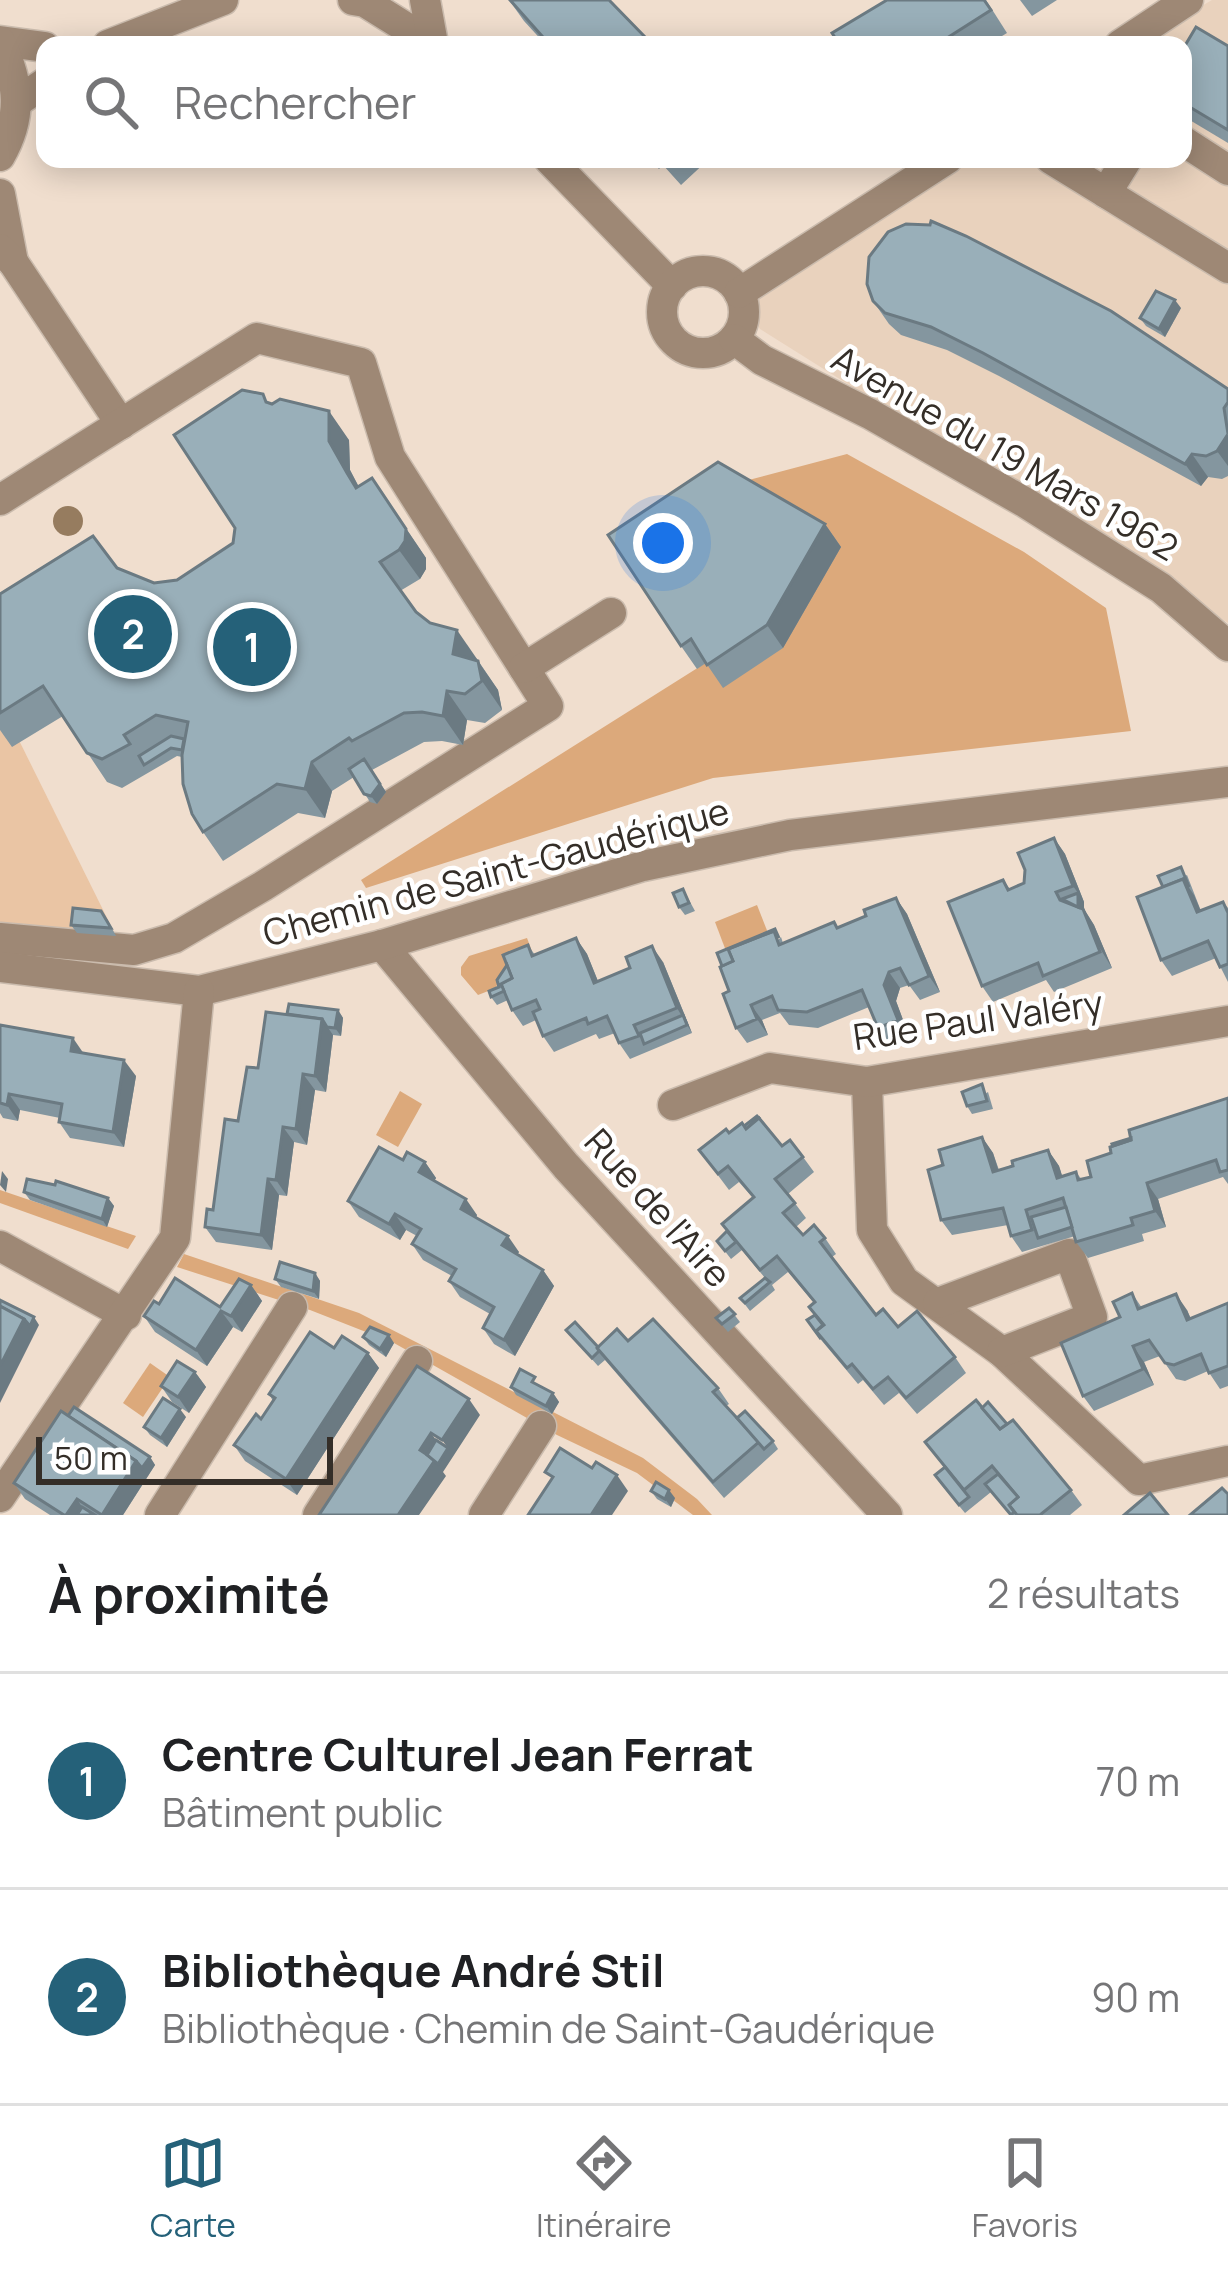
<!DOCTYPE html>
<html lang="fr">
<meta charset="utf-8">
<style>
body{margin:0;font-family:Manrope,sans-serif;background:#f6f6f6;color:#202124}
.scale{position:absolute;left:36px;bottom:30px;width:297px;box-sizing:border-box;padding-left:12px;border:6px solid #342e28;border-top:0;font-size:33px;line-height:42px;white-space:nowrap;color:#342e28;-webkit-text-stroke:9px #fff;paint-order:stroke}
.you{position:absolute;left:663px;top:543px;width:42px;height:42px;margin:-30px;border:9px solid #fff;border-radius:50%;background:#1a73e8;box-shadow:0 0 0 18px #1a73e833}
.badge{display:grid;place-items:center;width:78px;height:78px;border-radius:50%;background:#256179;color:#fff;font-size:39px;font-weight:700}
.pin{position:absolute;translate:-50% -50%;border:6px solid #fff;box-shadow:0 3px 12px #0006}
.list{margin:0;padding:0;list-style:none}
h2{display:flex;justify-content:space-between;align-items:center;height:156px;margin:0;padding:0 48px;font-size:51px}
h2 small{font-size:39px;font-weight:400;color:#757577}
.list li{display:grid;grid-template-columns:78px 1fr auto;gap:36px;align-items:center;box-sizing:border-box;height:216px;padding:0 48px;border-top:3px solid #e0e0e0}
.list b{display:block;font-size:45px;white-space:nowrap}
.list p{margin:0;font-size:39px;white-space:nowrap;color:#757577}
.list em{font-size:39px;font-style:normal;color:#757577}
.icon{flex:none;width:66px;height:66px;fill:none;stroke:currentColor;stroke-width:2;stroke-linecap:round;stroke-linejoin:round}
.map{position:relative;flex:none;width:1228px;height:1515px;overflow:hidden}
.search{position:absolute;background:#fff;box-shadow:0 6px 30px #0003;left:36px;right:36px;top:36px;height:132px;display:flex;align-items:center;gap:30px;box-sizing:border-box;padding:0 42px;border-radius:24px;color:#757577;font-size:45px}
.sheet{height:588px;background:#fff}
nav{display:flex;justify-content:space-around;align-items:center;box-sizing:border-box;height:168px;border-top:3px solid #e0e0e0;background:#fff;font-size:33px;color:#757577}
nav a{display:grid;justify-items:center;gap:6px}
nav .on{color:#256179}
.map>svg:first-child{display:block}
.built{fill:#e9d2bd}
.green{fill:#eac5a4}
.water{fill:#dca97b}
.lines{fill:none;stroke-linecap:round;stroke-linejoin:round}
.minor-casing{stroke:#cabbad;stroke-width:33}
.minor{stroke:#9e8875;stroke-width:30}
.tree{fill:#967c5f}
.wall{fill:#84969f}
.shaded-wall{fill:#6b7a82}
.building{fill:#99afb9;stroke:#6b7a82;stroke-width:3}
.labels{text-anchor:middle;stroke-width:9;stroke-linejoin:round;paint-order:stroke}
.street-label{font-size:36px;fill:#342e28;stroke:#fff}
</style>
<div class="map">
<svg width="1228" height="1515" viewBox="0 0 1228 1515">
<rect width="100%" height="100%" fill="#f0dece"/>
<path class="built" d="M1212 0H1228V623L760 329 739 293 947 159H1183V45H1135Z"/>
<path class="green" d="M0 702 116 936 0 926Z"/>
<g class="water">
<path d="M847 454 1024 552 1106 608 1131 731 713 778 366 888 361 880 707 662 745 481Z"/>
<path d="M757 905 768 933 726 951 715 922Z"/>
<path d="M527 938 533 954 498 981 496 988 478 995 461 975V967L469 956Z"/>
<path d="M400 1091 422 1104 398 1147 376 1135Z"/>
<path d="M0 1190 136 1236 128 1249 0 1203Z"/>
<path d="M184 1254 359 1313 643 1458 697 1499 712 1515H693L637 1473 557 1435 394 1343 310 1310 177 1267Z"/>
<path d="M150 1363 170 1377 143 1417 123 1403Z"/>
</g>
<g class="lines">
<defs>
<g id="minor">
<path d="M353 0 365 2 434 45"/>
<path d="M425 0 433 44"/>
<path d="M0 41 45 47"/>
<path d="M0 42C19 82 23 116 0 156"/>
<path d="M108 45 223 0"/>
<path d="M1120 45 1188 0"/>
<path d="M18 101 45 83"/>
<path d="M1183 141 1228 170"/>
<path d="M549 159 672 286"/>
<path d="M1051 159 1228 268"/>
<path d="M1106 193 1127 159"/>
<path d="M0 194 13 262"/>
<path d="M0 249 13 262 121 424"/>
<circle cx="703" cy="312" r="41"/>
<path d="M739 293 947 159"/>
<path d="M734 339 762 360 870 414 1026 503 1161 588 1228 646"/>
<path d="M0 500 257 338 361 363 390 457 548 706 263 886 174 938 134 950 0 938"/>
<path d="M524 668 611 613"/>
<path d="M382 945 566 1166 887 1515"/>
<path d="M0 967 199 991 382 945 643 866 790 835 1228 782"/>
<path d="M867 1082 872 1230 904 1281 1002 1352 1139 1480 1228 1461"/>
<path d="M673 1105 770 1068 867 1082 1228 1021"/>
<path d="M0 1246 126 1315"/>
<path d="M938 1303 1069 1254 1092 1317 1002 1352"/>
<path d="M0 1497 175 1238 199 991"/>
<path d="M160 1515 292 1307"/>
<path d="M318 1515 417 1361"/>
<path d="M484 1515 541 1426"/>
</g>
</defs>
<use href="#minor" class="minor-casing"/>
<use href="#minor" class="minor"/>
</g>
<circle class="tree" cx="68" cy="521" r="15"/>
<g class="wall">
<path d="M509 0 647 39 651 45H546L524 21Z"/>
<path d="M986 0 1007 33 987 45H840Z"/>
<path d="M1020 0H1057L1032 16Z"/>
<path d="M1228 46V143L1183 116V49Z"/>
<path d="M649 159H709L681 185 663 165 659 169Z"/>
<path d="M873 301 1228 389V476L1222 479 1208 477 1201 486 999 376 947 350 901 335 889 324Z"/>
<path d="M1181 308 1165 337 1146 326 1140 318Z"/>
<path d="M269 403 349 440 350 470 358 486 372 478 426 558V569L420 579 400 591 416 612 477 659 498 690 502 710 485 723 467 720 463 745 442 741 424 742 372 770 386 792 377 804 370 802 354 777 332 791 325 818 298 813 223 861 203 832 182 757 177 756 122 788 107 782 63 716 12 747 0 730V594L117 568 154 583 177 580 233 543Z"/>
<path d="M825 524 841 547 783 648 723 688 706 663 697 669 681 646Z"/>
<path d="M1054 838 1065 854 1084 902V909L1094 925 1112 968 1054 992 1046 980 993 1002 982 986 1003 880 1010 889 1024 883Z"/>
<path d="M1187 875 1201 911 1223 902 1228 908V982L1216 958 1172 976 1161 960 1163 887Z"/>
<path d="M683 889 695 911 685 915 679 907Z"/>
<path d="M896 898 907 914 940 992 920 1000 909 985 900 988 896 1001 909 1036 889 1044 878 1028 869 1007 818 1028 789 1025 780 1013 762 1020 768 1035 747 1043 736 1028 729 991 781 937 783 943 834 922 838 928 866 916Z"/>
<path d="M107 919 116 936 77 933 71 925Z"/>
<path d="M576 938 587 954 598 981 663 962 692 1033 630 1059 619 1043 615 1033 599 1039 596 1034 554 1052 543 1036 536 1020 523 1026 512 1010 508 1000 497 1005 491 997 528 945 535 955Z"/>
<path d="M338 1010 343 1018 341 1036 333 1035 326 1092 315 1090 307 1145 294 1142 287 1196 279 1195 272 1250 216 1242 205 1227 213 1210 238 1121 258 1068 287 1014Z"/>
<path d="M0 1025 83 1053 136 1076 124 1147 70 1138 59 1122 60 1118 20 1110 18 1121 3 1118 0 1113Z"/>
<path d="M988 1092 993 1109 972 1114 967 1106Z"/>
<path d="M1228 1098V1184L1223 1177 1158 1199 1166 1227 1142 1234 1144 1241 1088 1258 1076 1242 1075 1236 1022 1252 1011 1236 1008 1225 952 1235 941 1220 943 1165 982 1137 993 1153 999 1170 1048 1150 1059 1166 1062 1176 1076 1172 1082 1180 1091 1177 1111 1153 1131 1138Z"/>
<path d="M744 1126 803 1157 814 1172 788 1194 806 1218 796 1227 803 1235 825 1238 836 1254 832 1257 873 1311 898 1327 955 1357 966 1373 917 1414 899 1393 884 1405 863 1380 858 1384 812 1329 815 1315 814 1303 788 1272 772 1285 775 1290 750 1311 740 1298 765 1278 741 1249 742 1250 731 1259 717 1241 727 1231 753 1198 739 1182 729 1190 699 1150Z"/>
<path d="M425 1162 436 1178 434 1181 477 1215 476 1218 519 1252 517 1254 543 1270 554 1286 515 1356 494 1344 483 1328 490 1314 460 1297 449 1281 452 1276 423 1260 412 1244 417 1236 406 1230 400 1240 359 1217 348 1201Z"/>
<path d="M24 1192 108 1198 114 1206 107 1227 30 1200Z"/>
<path d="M315 1273 320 1281 319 1299 281 1287 275 1279Z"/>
<path d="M251 1285 262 1301 242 1332 233 1327 207 1366 155 1332 144 1316 159 1304 220 1307Z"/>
<path d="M1132 1293 1142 1308 1187 1310 1191 1319 1228 1303V1386L1220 1389 1208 1371 1185 1381 1176 1379 1160 1356 1144 1362 1154 1385 1094 1411 1083 1396Z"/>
<path d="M729 1308 740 1322 728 1332 716 1318Z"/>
<path d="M566 1330 598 1347 628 1341 718 1388 729 1404 726 1406 737 1418 773 1441 778 1449 724 1498 605 1360 598 1366Z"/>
<path d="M363 1337 394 1343 386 1357 369 1345Z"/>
<path d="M334 1348 368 1353 379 1368 297 1495 245 1461 234 1445 261 1419 273 1401 269 1394Z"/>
<path d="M195 1372 206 1387 189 1413 172 1402 161 1386Z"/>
<path d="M541 1386 553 1393 559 1402 552 1414 516 1395 511 1387Z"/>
<path d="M982 1408 1007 1424 1071 1490 1082 1505 1070 1515H1010L991 1492 965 1513 940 1483 944 1467 925 1442Z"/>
<path d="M186 1417 167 1447 150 1435 144 1427Z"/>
<path d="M150 1457 155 1465 123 1515H50L25 1499 14 1483Z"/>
<path d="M651 1491 675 1498 671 1507 657 1499Z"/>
</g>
<g class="shaded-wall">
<path d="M1175 300 1181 308 1165 337 1159 329Z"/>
<path d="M329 411 349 440 350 470 367 502 347 473 329 441Z"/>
<path d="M1228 434V466L1217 451Z"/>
<path d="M1192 454 1208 477 1201 486 1185 464Z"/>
<path d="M372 478 426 558V569L420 579 399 550Z"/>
<path d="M825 524 841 547 783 648 767 625Z"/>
<path d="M457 630 477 659 474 683 453 654Z"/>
<path d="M478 661 498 690 502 710 482 681Z"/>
<path d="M447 691 467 720 463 745 443 716Z"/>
<path d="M364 759 386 792 377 804 371 796Z"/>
<path d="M312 762 332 791 325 818 305 789Z"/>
<path d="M1054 838 1065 854 1084 902V909L1094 925 1112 968 1078 912V893L1073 886Z"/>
<path d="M1183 879 1194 895 1208 928 1197 912Z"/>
<path d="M896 898 907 914 940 992 929 976Z"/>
<path d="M576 938 587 954 605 999 594 983Z"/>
<path d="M652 946 663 962 692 1033 677 1008Z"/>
<path d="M889 972 900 988 896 1001 909 1036 898 1020 884 985Z"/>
<path d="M751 1005 762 1020 768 1035 757 1019Z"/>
<path d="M338 1010 343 1018 341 1036 335 1028Z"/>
<path d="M322 1019 333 1035 326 1092 315 1076Z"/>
<path d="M73 1038 84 1054 71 1051Z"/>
<path d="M124 1060 136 1076 124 1147 113 1132Z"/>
<path d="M303 1074 315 1090 307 1145 296 1129Z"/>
<path d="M9 1094 20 1110 18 1121 7 1105Z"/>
<path d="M283 1127 294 1142 287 1196 276 1180Z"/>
<path d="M982 1137 993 1153 1004 1188 993 1172Z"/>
<path d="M1048 1150 1059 1166 1068 1194 1057 1178Z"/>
<path d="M425 1162 436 1178 430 1188 419 1172Z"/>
<path d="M2 1171 8 1179 6 1192 0 1185Z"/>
<path d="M268 1179 279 1195 272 1250 261 1235Z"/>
<path d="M1147 1183 1158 1199 1166 1227 1155 1211Z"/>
<path d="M108 1198 114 1206 107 1227 102 1219Z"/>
<path d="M466 1199 477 1215 472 1225 461 1209Z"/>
<path d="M395 1214 406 1230 400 1240 389 1224Z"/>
<path d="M508 1236 519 1252 513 1261 502 1245Z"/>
<path d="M543 1270 554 1286 515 1356 504 1340Z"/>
<path d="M315 1273 320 1281 319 1299 313 1291Z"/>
<path d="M251 1285 262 1301 242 1332 231 1316Z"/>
<path d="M1176 1294 1187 1310 1198 1336 1187 1320Z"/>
<path d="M221 1311 233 1327 207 1366 196 1350Z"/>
<path d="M34 1317 39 1325 0 1403V1366L24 1319Z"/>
<path d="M389 1335 394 1343 386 1357 380 1349Z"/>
<path d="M1133 1346 1144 1362 1154 1385 1143 1369Z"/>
<path d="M368 1353 379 1368 297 1495 286 1479Z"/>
<path d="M195 1372 206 1387 189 1413 178 1397Z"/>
<path d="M553 1393 559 1402 552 1414 546 1406Z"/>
<path d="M469 1399 480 1415 443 1472 446 1476 419 1515H398L420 1450 431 1433 442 1448H448L442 1440Z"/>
<path d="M180 1409 186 1417 167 1447 161 1438Z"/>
<path d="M150 1457 155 1465 123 1515H102L136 1461Z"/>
<path d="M617 1475 628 1491 612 1515H591Z"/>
<path d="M669 1490 675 1498 671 1507 665 1499Z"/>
<path d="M77 1499 87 1515H66Z"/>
</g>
<g class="building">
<path d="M510 0H609L647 39 643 42 646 45H550Z"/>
<path d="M887 0H984L991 10 936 45H840L832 33Z"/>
<path d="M1196 27 1228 46V130L1183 103V49Z"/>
<path d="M931 221 966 236 1111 311 1228 389V402L1224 408 1228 434 1217 451 1206 456 1192 454 1185 464 983 353 931 327 885 313 873 301 867 284 869 257 888 232 906 224 930 225Z"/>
<path d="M1156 291 1175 300 1159 329 1140 318Z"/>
<path d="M242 390 263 394 266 402 272 404 280 399 329 411V441L347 473 356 488 372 478 406 529 405 541 399 550 380 562 416 612 430 623 457 630 453 654 478 661 482 681 465 694 447 691 443 716 422 712 404 713 352 741 349 738 312 762 305 789 277 784 203 832 192 814 183 784 182 755 188 722 156 715 124 735 130 744 102 759 87 753 43 686 0 713V594L93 536 117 568 154 583 177 580 233 543 235 528 174 435Z"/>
<path d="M718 462 825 524 767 625 707 665 691 639 681 646 608 535Z"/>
<path d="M171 736 184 739 182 750 171 748 144 765 139 756Z"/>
<path d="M364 759 380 784 371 796 364 794 349 769Z"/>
<path d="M1054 838 1073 886 1056 892 1060 900 1083 909 1100 952 1043 976 1038 963 982 986 948 902 1003 880 1008 890 1024 883 1025 870 1018 853Z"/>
<path d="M1181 867 1189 887 1183 879 1163 887 1158 876Z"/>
<path d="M1183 879 1197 912 1223 902 1228 913V964L1220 967 1208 941 1161 960 1137 897Z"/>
<path d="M683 889 689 903 679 907 673 893Z"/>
<path d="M1078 893V907L1062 899Z"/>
<path d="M896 898 929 976 909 985 900 968 889 972 884 985 898 1020 878 1028 862 990 807 1012 778 1010 772 996 751 1005 757 1019 736 1028 723 994 729 991 720 967 733 961 728 949 774 931 779 945 834 922 837 928 866 916 864 910Z"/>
<path d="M73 908 101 911 111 928 71 925Z"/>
<path d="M775 929 779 938 774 931 728 949 733 961 722 966 717 953Z"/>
<path d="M576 938 594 983 630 968 626 957 652 946 677 1008 634 1025 639 1036 619 1043 607 1016 588 1024 586 1018 543 1036 533 1012 540 1009 536 1000 512 1010 501 984 512 978 503 955 528 945 532 956Z"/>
<path d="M507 965 512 978 501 984 504 991 491 997 489 991 499 987 497 980Z"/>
<path d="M289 1004 338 1010 335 1028 327 1027 322 1019 287 1014Z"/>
<path d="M266 1012 322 1019 315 1076 303 1074 296 1129 283 1127 276 1180 268 1179 261 1235 205 1227 207 1209 213 1210 225 1119 238 1121 247 1067 258 1068Z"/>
<path d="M683 1015 687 1025 644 1044 640 1033Z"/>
<path d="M0 1025 73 1038 71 1051 124 1060 113 1132 59 1122 62 1104 9 1094 7 1105 0 1103Z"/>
<path d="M982 1084 987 1101 967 1106 962 1092Z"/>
<path d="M1228 1098V1170L1220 1172 1216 1160 1147 1183 1155 1211 1131 1218 1133 1225 1076 1242 1063 1198 1026 1210 1032 1230 1011 1236 1003 1208 941 1220 928 1170 943 1165 939 1150 982 1137 993 1172 1013 1166 1012 1161 1048 1150 1057 1178 1076 1172 1078 1180 1091 1177 1087 1161 1111 1153 1110 1147 1131 1140 1129 1130Z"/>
<path d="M757 1116 759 1118 746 1129 744 1126Z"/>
<path d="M759 1118 782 1146 790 1140 803 1157 775 1179 795 1203 783 1213 803 1235 814 1225 825 1238 820 1242 876 1315 883 1309 898 1327 917 1311 955 1357 906 1398 888 1377 873 1389 852 1364 847 1368 816 1331 824 1325 809 1307 815 1302 777 1256 760 1270 722 1224 754 1197 728 1166 718 1174 699 1150 726 1129 729 1133 742 1123 746 1129Z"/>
<path d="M1131 1138V1140L1113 1146 1112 1144Z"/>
<path d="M379 1147 403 1160 407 1152 425 1162 419 1172 466 1199 461 1209 508 1236 502 1245 543 1270 504 1340 483 1328 494 1307 449 1281 456 1269 412 1244 421 1229 395 1214 389 1224 348 1201Z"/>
<path d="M27 1179 55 1185 56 1181 108 1198 102 1219 24 1192Z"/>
<path d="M1066 1207 1072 1227 1038 1238 1031 1217Z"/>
<path d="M727 1231 736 1242 725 1251 717 1241Z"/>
<path d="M280 1262 315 1273 313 1291 275 1279Z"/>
<path d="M175 1278 220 1307 239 1279 251 1285 231 1316 221 1311 196 1350 144 1316 154 1301 159 1304Z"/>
<path d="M765 1278 770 1282 745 1303 740 1298Z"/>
<path d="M1132 1293 1138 1309 1176 1294 1187 1320 1228 1303V1366L1209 1373 1201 1354 1174 1365 1165 1363 1149 1340 1133 1346 1143 1369 1083 1396 1061 1343 1120 1317 1113 1302Z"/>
<path d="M0 1300 34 1317 30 1326 24 1319 0 1306Z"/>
<path d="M0 1306 24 1319 0 1366Z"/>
<path d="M729 1308 735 1314 722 1324 716 1318Z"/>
<path d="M815 1315 823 1325 816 1331 821 1339 807 1320Z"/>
<path d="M653 1319 718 1388 713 1392 759 1442 713 1482 597 1348 617 1329 628 1341Z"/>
<path d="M575 1322 598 1347 597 1348 599 1351 592 1358 566 1330Z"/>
<path d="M370 1327 389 1335 380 1349 363 1337Z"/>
<path d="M310 1332 334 1348 342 1336 368 1353 286 1479 234 1445 256 1414 261 1419 275 1398 269 1394Z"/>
<path d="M177 1361 195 1372 178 1397 161 1386Z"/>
<path d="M417 1366 469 1399 442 1440 431 1433 420 1450 435 1460 398 1515H319Z"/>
<path d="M520 1369 535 1377 532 1382 553 1393 546 1406 511 1387Z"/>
<path d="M163 1398 180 1409 161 1438 144 1427Z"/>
<path d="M976 1400 1000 1429 1013 1420 1071 1490 1040 1515H1017L1009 1505 1018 1497 992 1466 964 1490 925 1442Z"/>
<path d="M988 1402 1007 1424 1000 1429 982 1408Z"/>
<path d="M74 1407 150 1457 142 1468 136 1461 68 1416Z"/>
<path d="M61 1411 136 1461 102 1515 77 1499 66 1515H64L14 1483Z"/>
<path d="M745 1411 773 1441 764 1449 737 1418Z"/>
<path d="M436 1440 448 1448 438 1464 427 1455Z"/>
<path d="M560 1448 592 1468 596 1462 617 1475 591 1515H528L553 1477 545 1472Z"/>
<path d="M945 1467 969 1497 959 1505 935 1475Z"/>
<path d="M998 1474 1018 1497 1009 1505 1014 1512 1011 1515 985 1484Z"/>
<path d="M656 1482 669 1490 665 1499 651 1491Z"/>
<path d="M1222 1488 1228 1494V1515H1190Z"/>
<path d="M1150 1493 1168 1515H1124Z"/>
<path d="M82 1507 95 1515H77Z"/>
</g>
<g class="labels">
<g class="street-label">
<text transform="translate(1005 453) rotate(30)" y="13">Avenue du 19 Mars 1962</text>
<text transform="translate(496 872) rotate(-15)" y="13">Chemin de Saint-Gaudérique</text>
<text transform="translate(978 1020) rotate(-8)" y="13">Rue Paul Valéry</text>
<text transform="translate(658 1208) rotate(48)" y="13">Rue de l'Aire</text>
</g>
</g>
</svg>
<div class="scale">50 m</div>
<div class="you"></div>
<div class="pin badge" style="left:252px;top:647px">1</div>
<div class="pin badge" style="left:133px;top:634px">2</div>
<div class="search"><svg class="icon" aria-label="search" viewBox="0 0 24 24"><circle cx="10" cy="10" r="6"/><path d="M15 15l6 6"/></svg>Rechercher</div>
</div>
<section class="sheet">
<h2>À proximité<small>2 résultats</small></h2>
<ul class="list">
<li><span class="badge">1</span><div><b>Centre Culturel Jean Ferrat</b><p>Bâtiment public</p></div><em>70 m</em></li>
<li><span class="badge">2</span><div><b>Bibliothèque André Stil</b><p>Bibliothèque · Chemin de Saint-Gaudérique</p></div><em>90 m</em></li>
</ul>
</section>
<nav>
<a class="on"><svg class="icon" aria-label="map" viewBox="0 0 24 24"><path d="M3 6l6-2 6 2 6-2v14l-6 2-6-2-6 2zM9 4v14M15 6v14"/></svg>Carte</a>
<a><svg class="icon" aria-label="directions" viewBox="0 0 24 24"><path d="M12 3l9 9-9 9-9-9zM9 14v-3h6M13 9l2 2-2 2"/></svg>Itinéraire</a>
<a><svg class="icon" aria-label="saved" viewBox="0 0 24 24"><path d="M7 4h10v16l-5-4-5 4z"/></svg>Favoris</a>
</nav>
